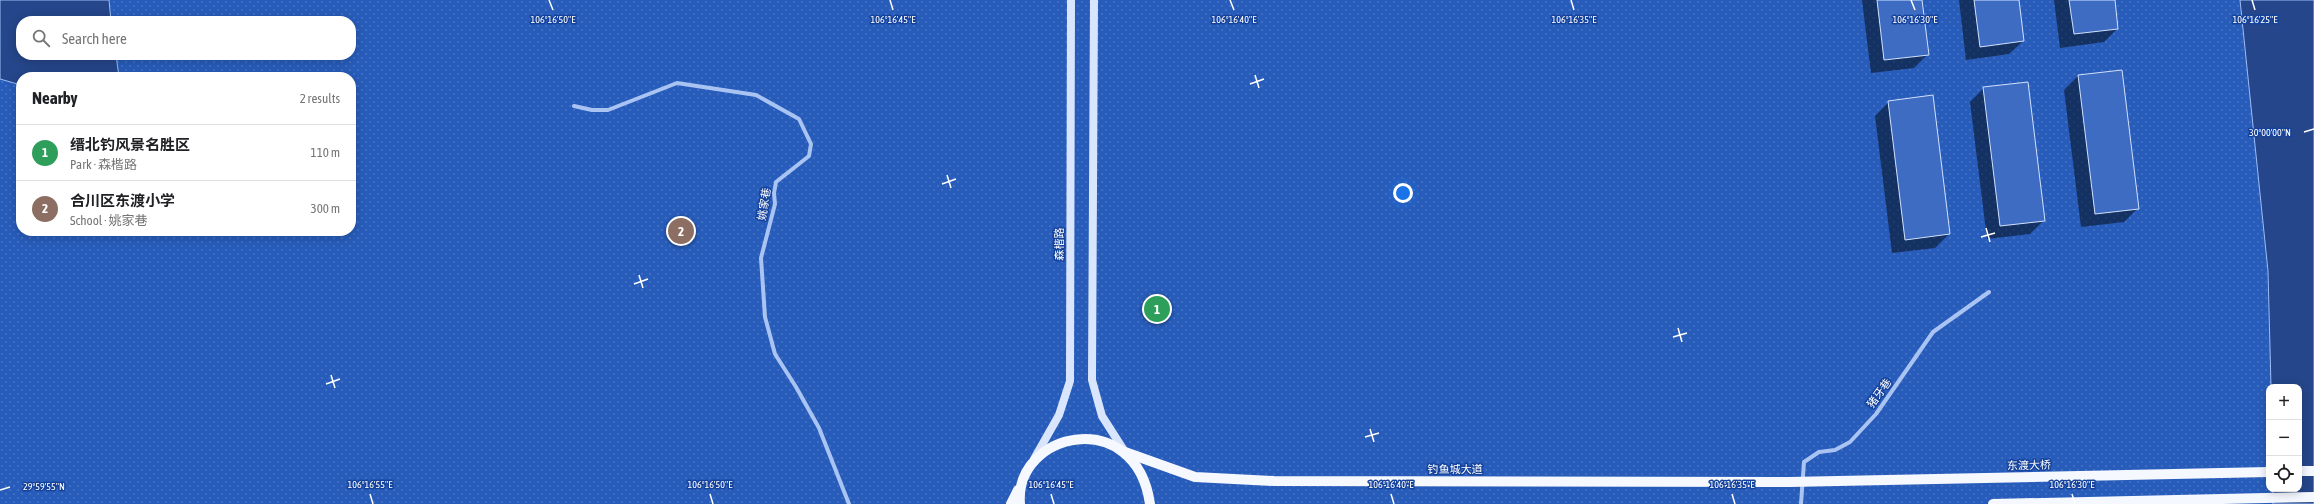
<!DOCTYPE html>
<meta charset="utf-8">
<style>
body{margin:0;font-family:"Asap Condensed","Noto Sans SC",sans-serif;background:#f6f6f6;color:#202124}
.controls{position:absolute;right:12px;bottom:12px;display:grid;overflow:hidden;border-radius:8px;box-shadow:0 2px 10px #0003}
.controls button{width:36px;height:36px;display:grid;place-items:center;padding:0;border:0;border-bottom:1px solid #e0e0e0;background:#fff;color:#202124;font:20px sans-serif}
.you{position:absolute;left:1403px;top:193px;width:14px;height:14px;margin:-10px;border:3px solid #fff;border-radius:50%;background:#1a73e8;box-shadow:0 0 0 6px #1a73e833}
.badge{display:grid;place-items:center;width:26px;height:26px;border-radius:50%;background:#847844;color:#fff;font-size:13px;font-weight:700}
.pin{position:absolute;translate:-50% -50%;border:2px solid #fff;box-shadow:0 1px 4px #0006}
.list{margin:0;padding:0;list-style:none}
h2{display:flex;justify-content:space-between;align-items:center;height:52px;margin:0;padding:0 16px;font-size:17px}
h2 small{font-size:13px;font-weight:400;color:#757577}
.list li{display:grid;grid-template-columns:26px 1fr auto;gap:12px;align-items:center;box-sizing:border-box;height:56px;padding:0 16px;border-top:1px solid #e0e0e0}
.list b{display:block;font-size:15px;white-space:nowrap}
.list p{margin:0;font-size:13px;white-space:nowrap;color:#757577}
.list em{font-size:13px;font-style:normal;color:#757577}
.icon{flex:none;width:22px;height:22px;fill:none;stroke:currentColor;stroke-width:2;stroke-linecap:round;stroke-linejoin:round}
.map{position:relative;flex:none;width:2314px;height:504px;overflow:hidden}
.search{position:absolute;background:#fff;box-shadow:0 2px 10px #0003;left:16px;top:16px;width:340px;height:44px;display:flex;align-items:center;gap:10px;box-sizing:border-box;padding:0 14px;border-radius:16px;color:#757577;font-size:15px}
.panel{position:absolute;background:#fff;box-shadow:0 2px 10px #0003;left:16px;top:72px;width:340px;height:164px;border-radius:16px}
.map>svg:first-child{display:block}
.park{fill:url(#park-dots);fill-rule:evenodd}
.water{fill:#25468a;stroke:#9cbdf6}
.shadow{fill:#0007}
.building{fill:#3d6cc2;stroke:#d2e1fd}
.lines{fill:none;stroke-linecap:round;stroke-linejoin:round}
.minor{stroke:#a9c4f3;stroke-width:4}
.secondary{stroke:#d9e5fd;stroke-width:8}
.primary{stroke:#f6f8ff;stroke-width:10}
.primary-bridge{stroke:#f6f8ff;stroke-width:10}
.ticks{fill:none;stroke:#fff;stroke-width:1.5}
.labels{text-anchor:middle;stroke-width:3;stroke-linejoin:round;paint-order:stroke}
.street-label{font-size:11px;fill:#fff;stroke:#14429c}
.ticks-label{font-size:10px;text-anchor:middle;fill:#fff;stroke:#14429c;stroke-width:3;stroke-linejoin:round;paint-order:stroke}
</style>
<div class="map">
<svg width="2314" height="504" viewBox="0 0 2314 504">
<defs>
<pattern id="park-dots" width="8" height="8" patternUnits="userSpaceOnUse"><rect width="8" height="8" fill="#275cba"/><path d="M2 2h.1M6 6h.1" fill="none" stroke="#4774c4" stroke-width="1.8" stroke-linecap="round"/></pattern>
</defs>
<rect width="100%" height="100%" fill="#14429c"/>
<path class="park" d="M0 0H2314V504H0ZM21 21H351V55H21ZM21 77H351V231H21ZM2269 387H2299V489H2269Z"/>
<g class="water">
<path d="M0 0H109L111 21H21V55H116L119 77H21V85L0 79Z"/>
<path d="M2240 0H2314V504H2273V489H2299V387H2271L2268 271Z"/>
</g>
<g class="shadow">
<path d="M1862 0H1921L1928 54 1914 68 1871 73Z"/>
<path d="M1959 0H2018L2023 41 2009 54 1966 60Z"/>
<path d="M2054 0H2114L2117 29 2104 42 2060 48Z"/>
<path d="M2121 71 2138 208 2124 222 2081 227 2064 90 2078 76Z"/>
<path d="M1984 88 2044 220 2030 234 1987 239 1970 102Z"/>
<path d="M1889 102 1949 234 1935 248 1892 253 1875 116Z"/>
</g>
<g class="building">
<path d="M1877 0H1922L1929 55 1884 60Z"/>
<path d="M1974 0H2019L2024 41 1980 47Z"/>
<path d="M2069 0H2115L2118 29 2074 34Z"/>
<path d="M2122 70 2139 209 2095 214 2078 75Z"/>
<path d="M2028 82 2045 221 2000 226 1983 87Z"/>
<path d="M1933 95 1950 234 1905 240 1888 101Z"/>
</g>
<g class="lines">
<g class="minor">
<path d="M574 106 592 110H608L677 83 756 95 799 119 811 144 809 156 776 182 774 193 775 204 761 258 765 317 775 354 796 387 819 428 849 504"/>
<path d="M1801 504 1804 462 1819 452 1835 450 1850 442 1876 414 1933 332 1989 292"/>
</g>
<g class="secondary">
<path d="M1094 0 1092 380 1102 416 1125 452"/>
<path d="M1034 459 1059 415 1070 381 1071 0"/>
</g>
<g class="primary">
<path d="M1125 452 1195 477 1274 481 1789 482"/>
<path d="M2299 471H2314"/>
<path d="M1011 504 1018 490"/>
<path d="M1020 504C1014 431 1136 405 1150 504"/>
<path d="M1993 504 2314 497"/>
</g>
<path class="primary-bridge" d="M1789 482 2269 472"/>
</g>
<path class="ticks" d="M549 0 553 10M890 0 893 10M1230 0 1234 10M1571 0 1574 10M1911 0 1915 10M2252 0 2255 10M1255 75 1259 88M1250 84 1264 79M2304 132 2314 129M947 175 951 188M942 184 956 179M1986 228 1990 242M1981 237 1995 233M639 275 643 288M634 284 648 279M1678 328 1682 342M1673 337 1687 333M331 375 335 388M326 384 340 379M1370 429 1374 442M1365 437 1379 433M0 490 10 487M370 494 373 504M710 494 713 504M1051 494 1054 504M1391 494 1394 504M1732 494 1735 504M2072 494 2075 504"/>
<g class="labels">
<g class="street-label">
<text transform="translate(764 204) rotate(-81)" y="4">姚家巷</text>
<text transform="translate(1059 244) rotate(-90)" y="4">森楷路</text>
<text transform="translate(1879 393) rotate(-54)" y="4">猪牙巷</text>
<text transform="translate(2029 465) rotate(-1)" y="4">东渡大桥</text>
<text x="1455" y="473">钓鱼城大道</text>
</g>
</g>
<g class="ticks-label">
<text x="553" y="23">106°16'50"E</text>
<text x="893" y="23">106°16'45"E</text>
<text x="1234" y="23">106°16'40"E</text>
<text x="1574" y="23">106°16'35"E</text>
<text x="1915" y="23">106°16'30"E</text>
<text x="2255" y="23">106°16'25"E</text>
<text x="2270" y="136">30°00'00"N</text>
<text x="370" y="488">106°16'55"E</text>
<text x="710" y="488">106°16'50"E</text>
<text x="1051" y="488">106°16'45"E</text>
<text x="1391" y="488">106°16'40"E</text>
<text x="1732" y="488">106°16'35"E</text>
<text x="2072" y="488">106°16'30"E</text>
<text x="44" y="490">29°59'55"N</text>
</g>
</svg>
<div class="controls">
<button>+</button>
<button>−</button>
<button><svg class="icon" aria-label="locate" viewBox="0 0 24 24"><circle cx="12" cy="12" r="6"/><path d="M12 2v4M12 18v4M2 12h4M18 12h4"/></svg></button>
</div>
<div class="you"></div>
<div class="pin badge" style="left:1157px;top:309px;background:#2e9e5b">1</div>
<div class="pin badge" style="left:681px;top:231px;background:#8d6e63">2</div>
<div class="search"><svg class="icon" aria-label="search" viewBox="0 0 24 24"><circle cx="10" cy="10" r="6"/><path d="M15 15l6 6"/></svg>Search here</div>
<section class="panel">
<h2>Nearby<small>2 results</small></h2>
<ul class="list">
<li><span class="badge" style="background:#2e9e5b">1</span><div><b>缙北钓风景名胜区</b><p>Park · 森楷路</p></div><em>110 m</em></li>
<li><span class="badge" style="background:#8d6e63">2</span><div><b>合川区东渡小学</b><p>School · 姚家巷</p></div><em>300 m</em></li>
</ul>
</section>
</div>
